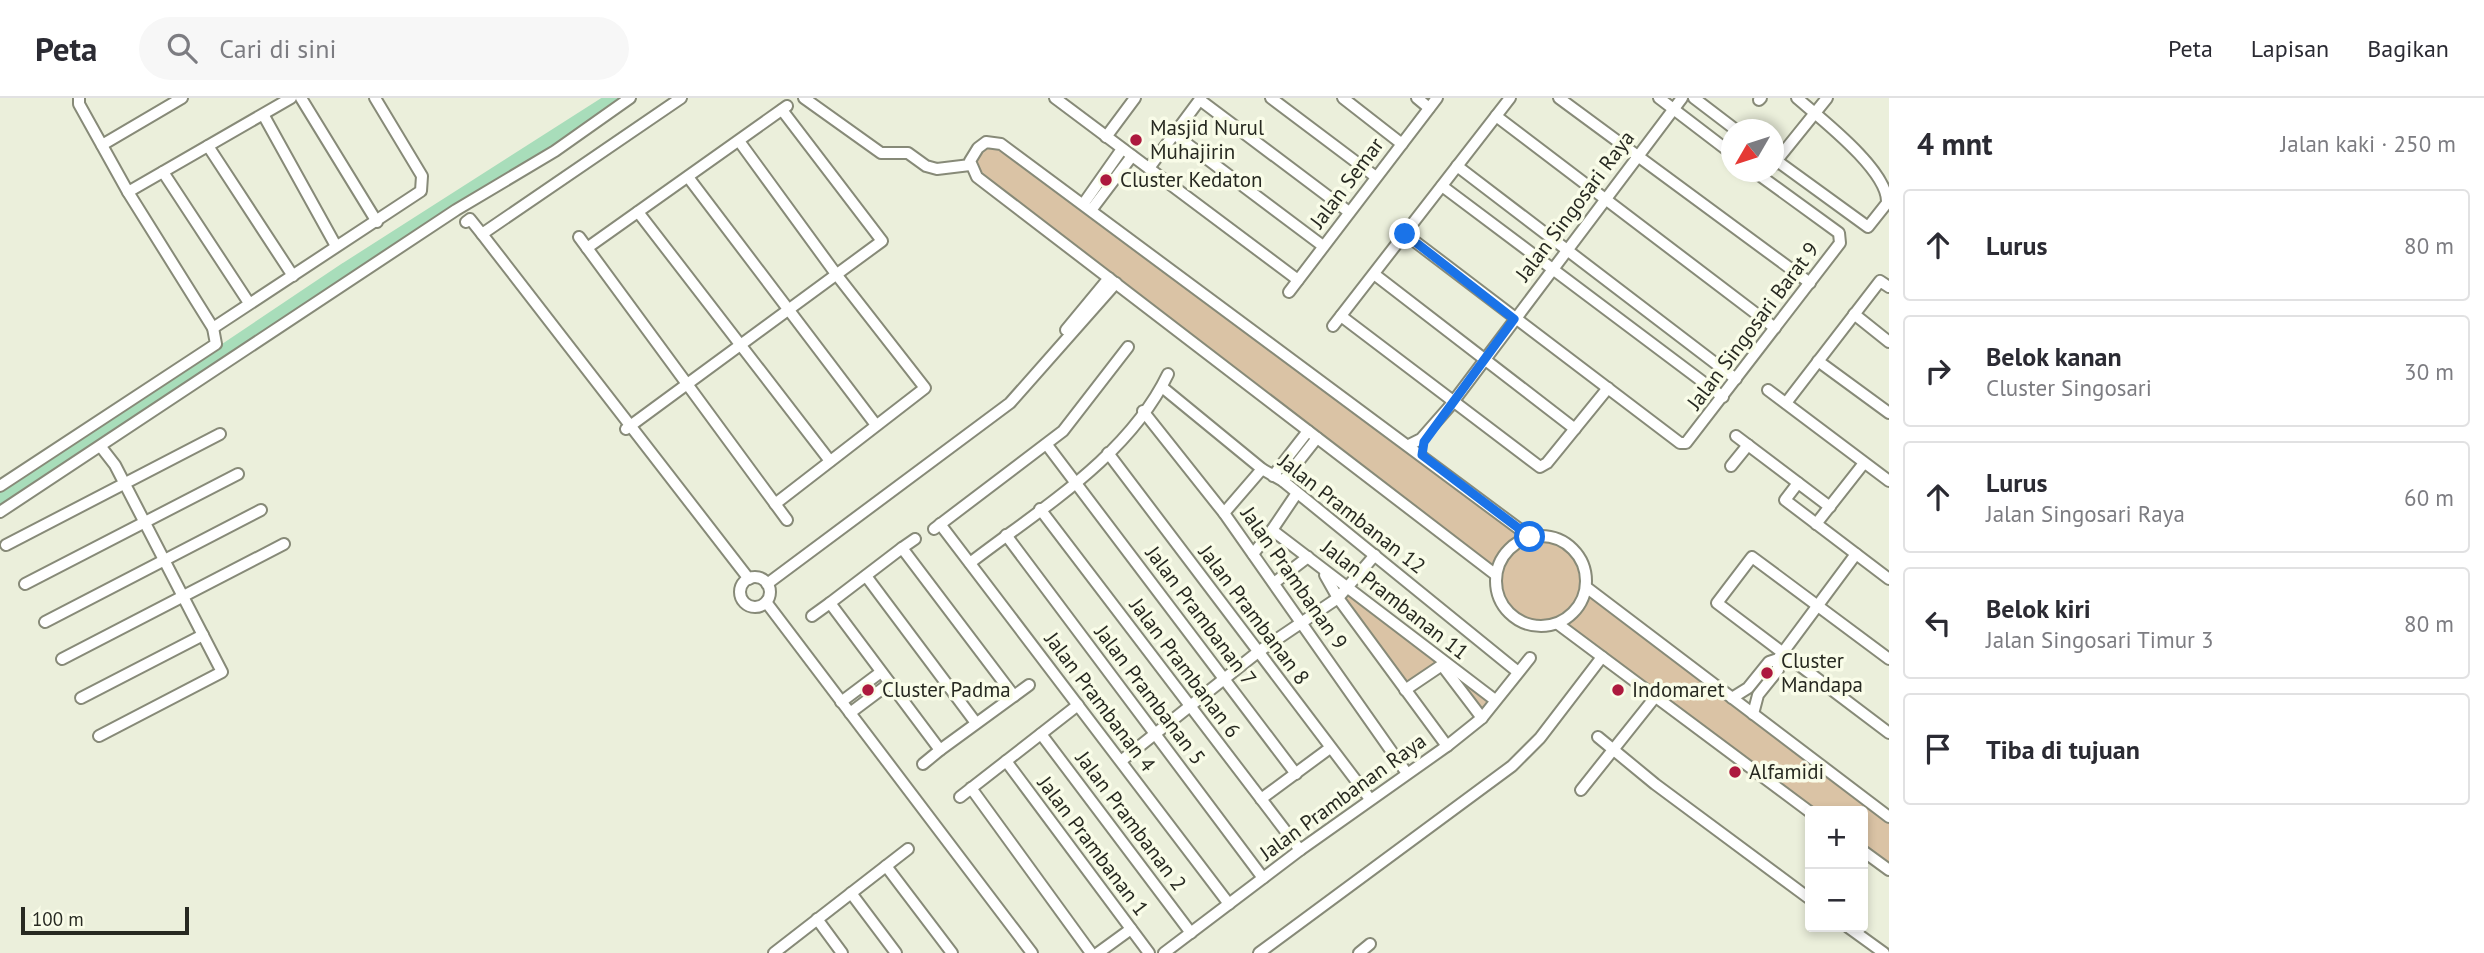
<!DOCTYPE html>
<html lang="id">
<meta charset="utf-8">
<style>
body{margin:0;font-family:"PT Sans",sans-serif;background:#f7f7f7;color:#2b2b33}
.controls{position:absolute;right:21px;bottom:21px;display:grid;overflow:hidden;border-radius:7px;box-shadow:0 4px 10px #0003}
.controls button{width:63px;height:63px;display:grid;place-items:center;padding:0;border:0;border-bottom:2px solid #e1e1e2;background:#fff;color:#2b2b33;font:35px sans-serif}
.compass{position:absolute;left:1721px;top:21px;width:63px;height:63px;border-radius:50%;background:#fff;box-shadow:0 4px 10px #0003;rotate:231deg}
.scale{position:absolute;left:21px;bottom:18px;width:168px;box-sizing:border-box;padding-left:7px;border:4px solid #272921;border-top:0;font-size:19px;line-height:24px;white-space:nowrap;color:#272921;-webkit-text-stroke:5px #f9fce8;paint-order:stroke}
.stop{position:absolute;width:21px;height:21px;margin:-16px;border:5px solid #1a73e8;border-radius:50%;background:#fff}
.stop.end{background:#1a73e8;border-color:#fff;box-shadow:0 2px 7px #0008}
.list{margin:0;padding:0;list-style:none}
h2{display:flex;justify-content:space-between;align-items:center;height:91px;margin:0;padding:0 28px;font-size:30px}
h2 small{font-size:23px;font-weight:400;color:#7c7c81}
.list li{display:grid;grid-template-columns:46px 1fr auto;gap:21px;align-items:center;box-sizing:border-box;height:112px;margin:0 14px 14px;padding:0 14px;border:2px solid #e1e1e2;border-radius:7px}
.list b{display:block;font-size:26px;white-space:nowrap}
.list p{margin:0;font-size:23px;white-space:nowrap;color:#7c7c81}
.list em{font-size:23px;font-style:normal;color:#7c7c81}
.icon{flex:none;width:38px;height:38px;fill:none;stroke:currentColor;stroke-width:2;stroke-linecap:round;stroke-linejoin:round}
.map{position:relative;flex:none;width:1889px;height:855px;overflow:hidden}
header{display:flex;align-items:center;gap:42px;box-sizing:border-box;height:98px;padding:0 35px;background:#fff;border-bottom:2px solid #e1e1e2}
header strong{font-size:33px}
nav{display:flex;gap:38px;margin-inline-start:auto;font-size:24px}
.search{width:490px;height:63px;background:#f7f7f7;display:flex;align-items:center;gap:18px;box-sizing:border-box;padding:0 24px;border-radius:38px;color:#7c7c81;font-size:26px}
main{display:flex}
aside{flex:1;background:#fff}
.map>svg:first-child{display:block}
.green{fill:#dac3a5}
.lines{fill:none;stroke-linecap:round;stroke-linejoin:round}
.river{stroke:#a8ddba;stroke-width:19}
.minor-casing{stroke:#878a78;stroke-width:14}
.minor{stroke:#fff;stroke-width:10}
.route{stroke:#1a73e8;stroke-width:9}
.poi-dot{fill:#ad193e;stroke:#f9fce8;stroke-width:2.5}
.labels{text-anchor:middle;stroke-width:7;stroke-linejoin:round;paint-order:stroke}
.poi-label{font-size:21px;fill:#272921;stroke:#f9fce8;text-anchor:start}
.street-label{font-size:21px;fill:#272921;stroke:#f9fce8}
</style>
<header>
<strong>Peta</strong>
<div class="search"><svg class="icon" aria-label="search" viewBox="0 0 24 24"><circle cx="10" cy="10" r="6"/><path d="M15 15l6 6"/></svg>Cari di sini</div>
<nav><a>Peta</a><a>Lapisan</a><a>Bagikan</a></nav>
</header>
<main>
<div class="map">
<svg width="1889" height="855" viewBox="0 0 1889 855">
<rect width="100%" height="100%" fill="#ebefdb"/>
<g class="green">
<path d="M618 0H630L0 414V401C119 332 231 251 346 175 436 115 531 63 618 0Z"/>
<path d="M992 43 1409 347 1424 344 1422 357 1529 439 1556 440 1571 449 1585 472 1586 489 1889 719V772L1863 753V713L1810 714 1558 526C1523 534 1495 513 1496 477L977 79 972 58Z"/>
<path d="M1322 472 1495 602 1482 620 1443 568 1405 592Z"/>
</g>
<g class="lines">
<path class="river" d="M0 401 78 354 348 173 619 0"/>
<defs>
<g id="minor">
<path d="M301 0 377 124"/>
<path d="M804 0 881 55H908L926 68 937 71 970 67"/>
<path d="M1055 0 1298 182"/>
<path d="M1271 0 1376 79"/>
<path d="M1343 0 1402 46"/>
<path d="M1417 0 1429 10"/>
<path d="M1559 0 1810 185"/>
<path d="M1659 0 1731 55"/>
<path d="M1694 0 1736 32"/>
<path d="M1200 2 1349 114"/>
<path d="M1759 2 1761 0"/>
<path d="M264 18 336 148"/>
<path d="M1496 18 1775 230"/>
<path d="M1174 36 1323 148"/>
<path d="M1106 39 1135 0"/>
<path d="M739 43 836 176 925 290 775 406"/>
<path d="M102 47 182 0"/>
<path d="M208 48 293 178"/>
<path d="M1773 60 1868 129 1887 105C1889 73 1820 20 1797 0"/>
<path d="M1773 67 1827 0"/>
<path d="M1457 68 1736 281"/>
<path d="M1149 70 1201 0"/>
<path d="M163 74 249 205"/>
<path d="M688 79 876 327"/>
<path d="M1442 88 1723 299"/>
<path d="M128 94 291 0"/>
<path d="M1084 105 1122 51"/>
<path d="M1092 111 1132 58"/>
<path d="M638 114 830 363"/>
<path d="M466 124 470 121 482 136 749 481"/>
<path d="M482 136 681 0"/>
<path d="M1405 136 1680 345H1686L1840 145 1839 135 1755 74"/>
<path d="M579 139 787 422"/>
<path d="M587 150 787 8"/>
<path d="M1374 176 1575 331"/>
<path d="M1289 194 1437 0"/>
<path d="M1854 216 1889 244"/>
<path d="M1341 218 1540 369 1547 365 1608 290"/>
<path d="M1333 228 1510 0"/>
<path d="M213 230 421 93 422 78 375 0"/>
<path d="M1066 232 1109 180"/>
<path d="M1818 263 1889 315"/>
<path d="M1162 289 1262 371 1283 383 1518 574"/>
<path d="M1768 292 1889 383"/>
<path d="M1786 305 1880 183 1889 189"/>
<path d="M1143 313 1224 415 1406 674"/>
<path d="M626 331 882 143 782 12"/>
<path d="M1736 338 1830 409"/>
<path d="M1047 347 1296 676"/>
<path d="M1409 347 1421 341 1450 308 1682 0"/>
<path d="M1108 355 1370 701"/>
<path d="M1731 368 1748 347"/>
<path d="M1273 378 1308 333"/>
<path d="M1283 383 1317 340"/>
<path d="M1798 385 1785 402 1889 481"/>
<path d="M0 388 216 246 213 230 128 94 79 6V0"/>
<path d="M1040 411 1300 752"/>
<path d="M0 414 456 112 555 53 630 0"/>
<path d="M1224 415 1262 371"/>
<path d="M940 426 1229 806"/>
<path d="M1816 426 1864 365"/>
<path d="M934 431 1063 333 1128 249"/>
<path d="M1272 432 1495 602"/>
<path d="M1006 437 1263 780"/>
<circle cx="1541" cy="483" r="45"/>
<path d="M6 447 220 336"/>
<path d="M902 450 1014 598 940 652 830 505Z"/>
<path d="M902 450 915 441"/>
<path d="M1253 456 1272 432 1297 395"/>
<path d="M970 465C1040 411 1128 359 1168 276"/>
<path d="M1325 477 1338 500 1447 648"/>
<path d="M1496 477 977 79 970 63 978 50 986 44 1001 46 1530 439"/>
<path d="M866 478 976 625"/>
<circle cx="755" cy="494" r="15"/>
<path d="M1274 485 1308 459"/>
<path d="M25 486 238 376"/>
<path d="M767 486 1010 305 1116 185"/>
<path d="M1586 489 1889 719"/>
<path d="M766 504 1032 855"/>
<path d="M812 518 830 505"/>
<path d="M45 524 261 412"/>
<path d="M1558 526 1810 714"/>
<path d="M62 561 284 446"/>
<path d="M1778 561 1856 456"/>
<path d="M1889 561 1752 459 1717 505 1889 635"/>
<path d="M1444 570 1482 620"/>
<path d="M1405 592 1445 565"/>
<path d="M1014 598 1029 587"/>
<path d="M81 600 203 537"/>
<path d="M1732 600 1748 590 1769 564 1778 561"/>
<path d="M841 604 881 574"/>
<path d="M850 615 890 585"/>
<path d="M1753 616 1758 597 1778 572V561"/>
<path d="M1041 636 1191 835"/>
<path d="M99 638 222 574 115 367 101 349"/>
<path d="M1598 639 1655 686 1810 801"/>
<path d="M1006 663 1149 855"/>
<path d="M1121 663 1258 554 1338 500 1375 457"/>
<path d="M923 666 940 652"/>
<path d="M971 690 1091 855"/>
<path d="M1581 692 1656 598"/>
<path d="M960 699 1078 607"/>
<path d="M1261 701 1330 650"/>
<path d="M1863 753 1889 772"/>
<path d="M886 768 952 855"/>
<path d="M851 795 896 855"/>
<path d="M817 821 842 855"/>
<path d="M1848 829 1884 855"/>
<path d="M774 855 908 751"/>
<path d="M1098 855 1131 831"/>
<path d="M1164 855 1300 752 1447 648 1482 620 1530 560"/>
<path d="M1259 855 1512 668 1540 640 1602 559"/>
<path d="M1359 855 1370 846"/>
</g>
</defs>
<use href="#minor" class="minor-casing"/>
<use href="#minor" class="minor"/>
</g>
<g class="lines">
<path class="route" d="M1405 136 1514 221 1424 344 1422 357 1530 439"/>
</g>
<g class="poi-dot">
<circle cx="1136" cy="42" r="7"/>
<circle cx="1106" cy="82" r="7"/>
<circle cx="1767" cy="575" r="7"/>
<circle cx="868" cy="592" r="7"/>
<circle cx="1618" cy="592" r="7"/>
<circle cx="1735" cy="674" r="7"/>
</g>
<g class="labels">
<g class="poi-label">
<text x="1150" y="37">Masjid Nurul<tspan x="1150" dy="24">Muhajirin</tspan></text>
<text x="1120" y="89">Cluster Kedaton</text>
<text x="1781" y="570">Cluster<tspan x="1781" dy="24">Mandapa</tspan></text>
<text x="882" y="599">Cluster Padma</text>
<text x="1632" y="599">Indomaret</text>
<text x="1749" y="681">Alfamidi</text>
</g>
<g class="street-label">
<text transform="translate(1347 85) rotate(-53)" y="7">Jalan Semar</text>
<text transform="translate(1575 108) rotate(-53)" y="7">Jalan Singosari Raya</text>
<text transform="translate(1753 228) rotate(-53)" y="7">Jalan Singosari Barat 9</text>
<text transform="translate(1352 416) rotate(38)" y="7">Jalan Prambanan 12</text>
<text transform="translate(1294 480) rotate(55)" y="7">Jalan Prambanan 9</text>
<text transform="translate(1395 502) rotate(38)" y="7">Jalan Prambanan 11</text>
<text transform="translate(1254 517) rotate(53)" y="7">Jalan Prambanan 8</text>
<text transform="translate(1201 518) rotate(53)" y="7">Jalan Prambanan 7</text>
<text transform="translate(1185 570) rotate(53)" y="7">Jalan Prambanan 6</text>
<text transform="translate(1150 597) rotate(53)" y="7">Jalan Prambanan 5</text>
<text transform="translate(1100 604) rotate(53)" y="7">Jalan Prambanan 4</text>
<text transform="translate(1343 699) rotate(-36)" y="7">Jalan Prambanan Raya</text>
<text transform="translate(1131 723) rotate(53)" y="7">Jalan Prambanan 2</text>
<text transform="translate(1093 748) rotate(53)" y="7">Jalan Prambanan 1</text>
</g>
</g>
</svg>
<div class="controls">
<button>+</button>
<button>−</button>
</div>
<svg class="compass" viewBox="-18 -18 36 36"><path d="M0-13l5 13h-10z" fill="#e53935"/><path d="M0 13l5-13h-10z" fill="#7c7c81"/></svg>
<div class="scale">100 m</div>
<div class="stop" style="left:1530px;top:439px"></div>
<div class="stop end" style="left:1405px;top:136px"></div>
</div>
<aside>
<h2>4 mnt<small>Jalan kaki · 250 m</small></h2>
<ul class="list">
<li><svg class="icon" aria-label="ahead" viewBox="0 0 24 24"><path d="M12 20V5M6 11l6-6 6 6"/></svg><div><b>Lurus</b></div><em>80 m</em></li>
<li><svg class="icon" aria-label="right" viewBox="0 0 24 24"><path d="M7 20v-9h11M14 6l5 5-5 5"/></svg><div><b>Belok kanan</b><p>Cluster Singosari</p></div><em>30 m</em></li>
<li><svg class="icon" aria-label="ahead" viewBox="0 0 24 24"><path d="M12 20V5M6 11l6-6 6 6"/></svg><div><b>Lurus</b><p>Jalan Singosari Raya</p></div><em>60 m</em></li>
<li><svg class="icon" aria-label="left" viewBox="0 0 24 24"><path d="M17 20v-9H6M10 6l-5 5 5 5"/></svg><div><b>Belok kiri</b><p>Jalan Singosari Timur 3</p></div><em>80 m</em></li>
<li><svg class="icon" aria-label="arrive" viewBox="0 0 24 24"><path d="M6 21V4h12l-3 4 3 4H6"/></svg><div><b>Tiba di tujuan</b></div></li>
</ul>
</aside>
</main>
